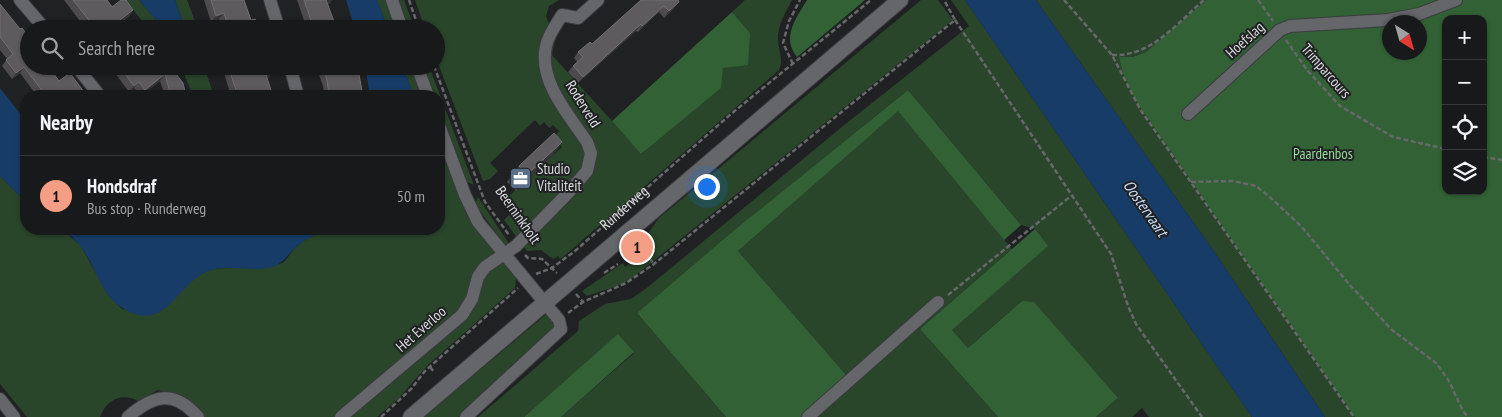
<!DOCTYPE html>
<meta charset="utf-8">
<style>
body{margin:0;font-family:"PT Sans Narrow",sans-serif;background:#212223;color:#f1f3f6}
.controls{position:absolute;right:15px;top:15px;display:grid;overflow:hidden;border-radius:10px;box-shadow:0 1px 4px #0004}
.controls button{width:45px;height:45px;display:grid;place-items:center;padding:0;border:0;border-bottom:1px solid #363839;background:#18191a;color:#f1f3f6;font:25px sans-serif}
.compass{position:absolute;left:1382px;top:15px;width:45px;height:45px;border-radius:50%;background:#18191a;box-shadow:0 1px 4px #0004;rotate:143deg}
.you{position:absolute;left:706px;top:186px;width:18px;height:18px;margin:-12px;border:4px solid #fff;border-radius:50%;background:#1a73e8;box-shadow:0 0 0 8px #1a73e833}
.badge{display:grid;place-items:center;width:32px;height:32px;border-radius:50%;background:#f49e86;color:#111;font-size:16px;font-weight:700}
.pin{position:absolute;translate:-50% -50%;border:2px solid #fff;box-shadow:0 1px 5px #0006}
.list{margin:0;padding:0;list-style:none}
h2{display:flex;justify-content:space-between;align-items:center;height:65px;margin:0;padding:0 20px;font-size:21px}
h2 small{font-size:16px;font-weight:400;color:#9fa0a2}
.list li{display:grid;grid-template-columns:32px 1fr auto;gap:15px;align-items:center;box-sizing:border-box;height:80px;padding:0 20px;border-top:1px solid #363839}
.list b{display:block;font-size:19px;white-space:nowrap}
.list p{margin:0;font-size:16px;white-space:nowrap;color:#9fa0a2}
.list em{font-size:16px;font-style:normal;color:#9fa0a2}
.icon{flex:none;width:28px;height:28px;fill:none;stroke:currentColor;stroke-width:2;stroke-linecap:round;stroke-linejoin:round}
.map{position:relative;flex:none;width:1502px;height:417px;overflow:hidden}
.search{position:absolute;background:#18191a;box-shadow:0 1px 4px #0004;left:20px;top:20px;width:425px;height:55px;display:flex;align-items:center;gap:12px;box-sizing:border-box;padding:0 18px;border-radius:28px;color:#9fa0a2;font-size:19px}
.panel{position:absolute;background:#18191a;box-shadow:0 1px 4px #0004;left:20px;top:90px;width:425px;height:145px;border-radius:20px}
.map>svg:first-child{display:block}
.green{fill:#29452a}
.forest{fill:#326135;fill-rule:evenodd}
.water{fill:#173c68}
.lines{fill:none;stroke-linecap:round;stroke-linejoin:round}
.minor-casing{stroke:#3b3c3f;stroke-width:14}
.tertiary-casing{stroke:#3b3c3f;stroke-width:18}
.path{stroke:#67686a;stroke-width:2.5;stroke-dasharray:5 2.5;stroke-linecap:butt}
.minor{stroke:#656669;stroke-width:12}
.tertiary{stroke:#656669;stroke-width:16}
.wall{fill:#4e4b4e}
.shaded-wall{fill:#353436}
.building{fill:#5d5b5d;stroke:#716f72}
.labels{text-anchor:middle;stroke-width:4;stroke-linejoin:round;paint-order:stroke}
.street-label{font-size:15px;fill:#dbdcde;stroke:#202123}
.park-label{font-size:15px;fill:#94db98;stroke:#202123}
.poi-label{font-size:15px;fill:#dbdcde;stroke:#202123;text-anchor:start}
.water-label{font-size:16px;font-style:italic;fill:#c5dcf8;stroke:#202123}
</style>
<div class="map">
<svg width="1502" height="417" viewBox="0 0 1502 417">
<rect width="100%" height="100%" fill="#202123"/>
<g class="green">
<path d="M125 0H139L164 29H149Z"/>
<path d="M175 0H187L198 29H185Z"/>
<path d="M377 0H386L396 29H388Z"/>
<path d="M399 0H404L415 29H409Z"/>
<path d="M415 0H559L549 6 546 16 550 27 540 49 552 79 548 52 557 31 552 55 642 154 722 68 750 33 732 12 745 0H792C786 12 778 24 778 38 778 50 784 59 779 70L563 257 560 259 558 256 553 259 541 250 527 251 504 220 516 208 507 198 562 147 553 138 559 131 553 125 549 128 544 122 540 126 535 120 490 163 498 171 490 179 483 181 436 58V29H425Z"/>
<path d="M921 0H938L953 20 631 279 617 286 587 296 582 291 623 263 625 267 646 250 641 243 659 218Z"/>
<path d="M951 0H965L1252 417H1149L1142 408 1132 417H1096L1117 399 1022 301 968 348 952 330 1035 229 1021 225 908 90 733 231 637 313 726 417H561L634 353 618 335 524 417H478L578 331 579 321 605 304 631 299 648 287 843 126 969 26Z"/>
<path d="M1036 0H1206L1146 52 1131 57H1119L1136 101 1355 417H1325L1215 253Z"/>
<path d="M181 66H204L214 96H193Z"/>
<path d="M402 66H410L422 96H414Z"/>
<path d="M424 66H429L474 185 467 182 439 107V96H435Z"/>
<path d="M898 110 1012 249 920 329 998 417H802L848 377 738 251Z"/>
<path d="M439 142 467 216 516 278 515 288 427 366 398 399 377 417H203L187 398 158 390 138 401C122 392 106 400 100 417H27L0 384V176L26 202V229H62L81 246 108 295 122 309 158 313C177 300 187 277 210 270 226 265 271 269 282 263 287 260 291 252 295 248 303 240 313 235 324 231 339 227 369 239 380 229H439Z"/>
<path d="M478 197 510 245 506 247 475 204Z"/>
<path d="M550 311 554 322V332L458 417H424Z"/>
</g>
<g class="forest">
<path d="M807 0H865L797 57C781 37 796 19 807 0Z"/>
<path d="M1206 0H1502V417H1355L1136 101 1123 73 1119 57H1132L1146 52ZM1446 19H1483V191H1446ZM1390 22H1420V52H1390Z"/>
<path d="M732 12 750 33 748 65 723 68 721 88 641 154 612 121Z"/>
<path d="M908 90 1021 225 1004 240 898 111 738 251 848 377 802 417H726L637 313 733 231Z"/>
<path d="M1035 229 1048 246 952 330 968 348 1022 301 1034 302 1118 398 1096 417H998L920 329Z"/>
<path d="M618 334 634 352 561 417H524Z"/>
</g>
<g class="water">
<path d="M139 0H175L185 29H164Z"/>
<path d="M346 0H377L388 29H355Z"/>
<path d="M965 0H1036L1215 253 1325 417H1252Z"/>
<path d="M365 66H402L414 96H370Z"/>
<path d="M0 88 26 121V202L0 176Z"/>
<path d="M62 229H380L370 234C339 231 320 225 295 248 287 255 283 264 272 267 252 273 228 263 208 271 175 285 167 333 124 309 101 297 96 266 81 247 76 240 69 234 62 229Z"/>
</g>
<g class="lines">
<defs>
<g id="minor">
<path d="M20 0 45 29"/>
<path d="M270 0 279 29"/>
<path d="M392 0 402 29"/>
<path d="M76 66 100 96"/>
<path d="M290 66 298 96"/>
<path d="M417 66 428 96"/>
<path d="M1188 114 1280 30 1290 26 1388 20 1419 14 1456 0"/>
<path d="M439 125 465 195 478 222 559 320 561 329 466 417"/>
<path d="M0 399 14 417"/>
<path d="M128 417C153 395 174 389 198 417"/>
<path d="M341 417 462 315 472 299 478 277 485 267 516 246 568 193 587 171 591 153 587 142C569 115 538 81 546 46 548 35 556 25 562 15L578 18 598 0"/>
<path d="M808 417 938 302"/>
</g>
<path id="tertiary" d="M411 417 900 0"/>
</defs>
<use href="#minor" class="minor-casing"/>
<use href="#tertiary" class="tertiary-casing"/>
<g class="path">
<path d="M409 0 419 29"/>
<path d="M1064 0 1112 55 1140 109 1354 417"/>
<path d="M1258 0 1273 21"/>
<path d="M955 20 1111 254 1128 306 1136 324 1202 417"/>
<path d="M1286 40 1307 70 1340 106 1393 137 1446 149"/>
<path d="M1112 55C1151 57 1176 24 1204 0"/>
<path d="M793 64 783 43 789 21 800 0"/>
<path d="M434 66 485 202 509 235"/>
<path d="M1483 157 1502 160"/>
<path d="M1191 182 1233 181 1256 186 1272 199 1302 227 1348 283 1392 330 1436 363 1449 381 1463 411 1468 417"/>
<path d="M640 247 654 264"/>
<path d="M525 255 528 258 542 259 557 273"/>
<path d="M604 273 618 264"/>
<path id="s1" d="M536 274 552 268 575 251 731 114 871 0"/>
<path d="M576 294 583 302"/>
<path d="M948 295 1071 196"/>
<path d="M568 313 583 302 626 283 654 264 955 20 944 0"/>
<path d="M430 367 434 372"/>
<path d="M381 417 411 389 425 371 518 288"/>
</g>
<use href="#minor" class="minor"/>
<use href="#tertiary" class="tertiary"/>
</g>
<g class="wall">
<path d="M64 0H107L112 7 133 10 129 16 122 22 127 29H86Z"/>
<path d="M204 0H244L251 20 258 29H223L219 19 211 22Z"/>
<path d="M297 0H332L330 3 328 4 331 29H307Z"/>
<path d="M641 0 674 8 664 18 659 12 638 32 636 31 578 83 568 72 573 66 577 62 574 58 578 52 592 44Z"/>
<path d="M0 4 29 66 59 81 87 96H37L20 73 12 79 2 66 7 59 0 50Z"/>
<path d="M110 66H170L186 96H165L160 81 140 96 134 88 129 92Z"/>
<path d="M228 66 268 79 267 80 273 96H231L224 73Z"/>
<path d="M316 66H354L363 96H324L323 86Z"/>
<path d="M562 142 551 158 516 191 507 182 519 166Z"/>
</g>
<g class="shaded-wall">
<path d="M326 0H332L330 3 322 6Z"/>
<path d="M679 2 674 8 664 18 669 11Z"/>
<path d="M664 6 659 12 638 32 642 26Z"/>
<path d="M133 10 129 16 116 26 120 20Z"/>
<path d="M224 13 219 19 211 22 216 16Z"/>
<path d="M335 24 331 29H327L329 26Z"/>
<path d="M641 24 636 31 578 83 583 77Z"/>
<path d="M24 67 20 73 12 79 16 73Z"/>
<path d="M272 73 268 79 261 82 266 75Z"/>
<path d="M165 74 160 81 140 96 145 90Z"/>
<path d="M139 82 134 88 129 92 134 86Z"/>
<path d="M562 142 551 158 516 191 527 175Z"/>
</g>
<g class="building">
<path d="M73 0H107L112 7 121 0H126L133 10 120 20 127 29H96Z"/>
<path d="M211 0H244L251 20 255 19 258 29H229L224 13 216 16Z"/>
<path d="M304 0H326L335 24 329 26 330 29H314Z"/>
<path d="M641 0H678L679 2 669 11 664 6 642 26 641 24 583 77 573 66 583 57 578 52 590 42 592 44Z"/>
<path d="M0 4 20 29 22 28 29 37V66H48L59 81 70 73 87 96H44L43 94 44 93 24 67 16 73 6 60 13 54 0 37Z"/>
<path d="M119 66H170L183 83 186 96H171L165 74 145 90 139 82 134 86Z"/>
<path d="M228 66H270L272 73 266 75 273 96H238Z"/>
<path d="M323 66H354L355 70 358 69 363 96H329L327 80Z"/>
<path d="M554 133 562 142 527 175 519 166Z"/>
</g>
<defs>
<symbol id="office-square" viewBox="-11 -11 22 22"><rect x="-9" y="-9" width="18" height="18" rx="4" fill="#5c6f8a" stroke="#202123"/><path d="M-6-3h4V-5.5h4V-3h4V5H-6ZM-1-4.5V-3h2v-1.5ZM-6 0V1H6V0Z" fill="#fff"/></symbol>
</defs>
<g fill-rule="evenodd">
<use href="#office-square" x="508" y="166" width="25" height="25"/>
</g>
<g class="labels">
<g class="street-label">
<text transform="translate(1245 40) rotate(-42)" y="5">Hoefslag</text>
<text transform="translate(1326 71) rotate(49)" y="5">Trimparcours</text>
<text transform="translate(583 104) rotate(58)" y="5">Roderveld</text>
<text dy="5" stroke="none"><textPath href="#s1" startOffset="111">Runderweg</textPath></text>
<text transform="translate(518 215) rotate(55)" y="5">Beerninkholt</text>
<text transform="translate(421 329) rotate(-41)" y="5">Het Everloo</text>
</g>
<g class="park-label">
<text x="1323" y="159">Paardenbos</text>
</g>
<g class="poi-label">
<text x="537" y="174">Studio<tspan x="537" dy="17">Vitaliteit</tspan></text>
</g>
<g class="water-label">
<text transform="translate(1146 208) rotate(55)" y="6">Oostervaart</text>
</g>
</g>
</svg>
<div class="controls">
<button>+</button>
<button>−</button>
<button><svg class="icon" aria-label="locate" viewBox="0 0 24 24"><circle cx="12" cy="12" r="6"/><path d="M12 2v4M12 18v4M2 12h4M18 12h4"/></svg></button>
<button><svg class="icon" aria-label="layers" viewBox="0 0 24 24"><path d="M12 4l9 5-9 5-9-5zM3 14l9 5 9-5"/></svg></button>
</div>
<svg class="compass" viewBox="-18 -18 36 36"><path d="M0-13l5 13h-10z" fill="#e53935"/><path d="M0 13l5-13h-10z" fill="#9fa0a2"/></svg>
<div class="you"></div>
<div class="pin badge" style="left:637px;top:247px">1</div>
<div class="search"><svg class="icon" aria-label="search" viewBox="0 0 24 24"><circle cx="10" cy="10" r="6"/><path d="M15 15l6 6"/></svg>Search here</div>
<section class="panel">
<h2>Nearby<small></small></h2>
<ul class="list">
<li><span class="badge">1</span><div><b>Hondsdraf</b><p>Bus stop · Runderweg</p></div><em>50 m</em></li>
</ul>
</section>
</div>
